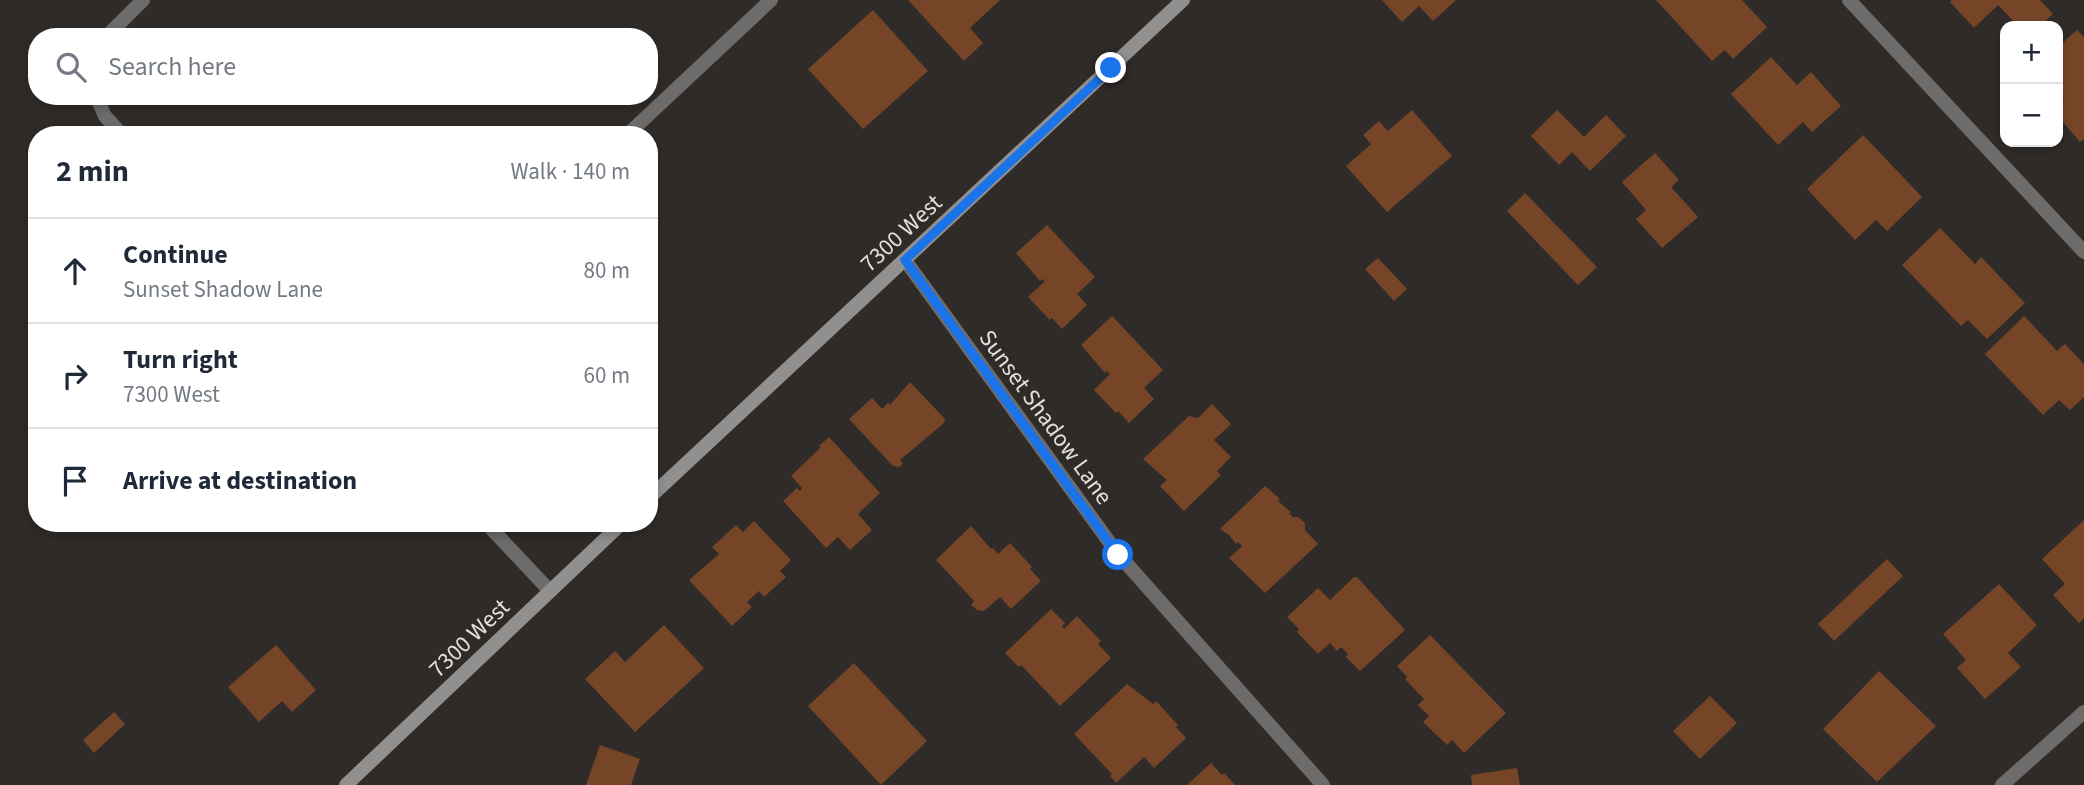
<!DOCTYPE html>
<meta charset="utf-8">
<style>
body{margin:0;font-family:"Source Sans 3",sans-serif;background:#f2f2f3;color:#1f2937}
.controls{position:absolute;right:21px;top:21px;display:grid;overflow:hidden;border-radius:14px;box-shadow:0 4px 10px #0003}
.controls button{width:63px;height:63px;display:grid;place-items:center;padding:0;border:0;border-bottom:2px solid #e0e1e3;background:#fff;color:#1f2937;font:35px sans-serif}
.stop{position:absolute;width:21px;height:21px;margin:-16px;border:5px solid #1a73e8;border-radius:50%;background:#fff}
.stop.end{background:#1a73e8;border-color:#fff;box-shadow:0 2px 7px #0008}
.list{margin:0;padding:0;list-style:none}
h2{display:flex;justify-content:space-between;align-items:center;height:91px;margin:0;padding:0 28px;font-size:30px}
h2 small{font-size:23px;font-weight:400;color:#747a83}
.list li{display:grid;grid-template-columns:46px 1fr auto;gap:21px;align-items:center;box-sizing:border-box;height:105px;padding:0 28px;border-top:2px solid #e0e1e3}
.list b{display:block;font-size:26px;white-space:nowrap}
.list p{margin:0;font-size:23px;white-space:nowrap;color:#747a83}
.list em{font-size:23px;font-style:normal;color:#747a83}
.icon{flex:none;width:38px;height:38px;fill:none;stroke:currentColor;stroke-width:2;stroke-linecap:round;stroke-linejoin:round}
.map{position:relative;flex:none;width:2084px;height:785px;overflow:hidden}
.search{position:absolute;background:#fff;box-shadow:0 4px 10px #0003;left:28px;top:28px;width:630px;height:77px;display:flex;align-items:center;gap:18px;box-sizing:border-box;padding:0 24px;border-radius:28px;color:#747a83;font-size:26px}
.panel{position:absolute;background:#fff;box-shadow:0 4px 10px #0003;left:28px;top:126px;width:630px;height:406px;border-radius:28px}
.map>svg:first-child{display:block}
.building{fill:#764528}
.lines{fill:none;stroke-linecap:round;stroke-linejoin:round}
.street{stroke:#6e6c6b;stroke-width:14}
.secondary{stroke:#92908e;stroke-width:14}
.route{stroke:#1a73e8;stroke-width:9}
.labels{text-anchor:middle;stroke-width:5;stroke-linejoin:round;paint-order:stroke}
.street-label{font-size:24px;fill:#e2dfde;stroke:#2f2b29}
</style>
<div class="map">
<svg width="2084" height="785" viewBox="0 0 2084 785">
<rect width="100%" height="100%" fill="#2f2b29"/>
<g class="building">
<path d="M908 0H1000L970 28 983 43 964 61Z"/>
<path d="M1382 0H1456L1433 21 1419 6 1402 22Z"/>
<path d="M1656 0H1742L1767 27 1733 59 1725 50 1712 61Z"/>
<path d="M1952 0H2040L2053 14 2040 26H2018L1998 5 1974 28 1950 2Z"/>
<path d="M873 10 928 71 863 129 808 69Z"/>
<path d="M2077 30 2084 37V139L2080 142 2058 116V102L2064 97 2058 90V47Z"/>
<path d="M1771 57 1797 85 1811 72 1841 106 1812 132 1803 122 1778 145 1731 94Z"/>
<path d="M1412 110 1452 156 1387 212 1346 166 1371 144 1363 135 1379 121 1388 131Z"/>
<path d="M1557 110 1584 137 1606 115 1626 136 1590 171 1572 152 1559 165 1531 136Z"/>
<path d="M1863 135 1922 197 1887 231 1876 220 1855 240 1807 189Z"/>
<path d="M1655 153 1679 180 1671 187 1698 217 1662 248 1636 219 1646 210 1622 182Z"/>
<path d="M1525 193 1597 267 1578 285 1507 211Z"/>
<path d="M1047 225 1095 277 1077 294 1087 305 1062 329 1052 318 1050 320 1028 297 1045 281 1042 279 1040 281 1016 253Z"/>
<path d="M1940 228 1975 264 1981 257 2025 303 1987 339 1968 320 1961 326 1902 265Z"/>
<path d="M1378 258 1407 289 1394 301 1365 269Z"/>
<path d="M1112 316 1163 370 1144 388 1154 399 1129 423 1118 411 1116 413 1094 390 1110 374 1107 371 1105 373 1081 345Z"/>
<path d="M2024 316 2057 351 2065 344 2084 364V397L2070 410 2059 400 2043 415 1985 354Z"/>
<path d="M910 382 945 419 944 423 900 460 903 463 900 467 893 466 849 419 872 398 882 409 888 403 890 405Z"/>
<path d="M1212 404 1231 424 1214 440 1231 457 1217 471 1221 475 1184 511 1160 486 1167 480 1143 459 1189 416 1198 418Z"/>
<path d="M829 437 880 493 858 514 872 530 850 550 838 537 826 548 783 501 797 488 800 491 802 488 791 476 821 447 819 446Z"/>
<path d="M1265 486 1280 499 1278 501 1291 512 1289 513 1293 517H1298L1305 523V530L1318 544 1265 593 1229 558 1242 546 1238 542 1236 544 1229 535 1220 529Z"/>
<path d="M2084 520V618L2079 623 2053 595 2065 584 2042 559Z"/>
<path d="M754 521 791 560 780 571 786 577 764 597 759 591 747 602 752 607 732 626 689 580 719 554 712 547 736 525 743 532Z"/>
<path d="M971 526 991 549 993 548 998 554 1010 543 1032 567 1030 569 1041 581 1011 609 1000 597 984 611 977 610 971 605 974 601 936 560Z"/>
<path d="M1887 559 1903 576 1834 641 1818 624Z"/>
<path d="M1354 577H1357L1405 630 1360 671 1346 657 1348 654 1341 647 1337 651 1330 643 1318 654 1297 632 1299 629 1287 617 1318 588 1330 600Z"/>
<path d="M1999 584 2037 625 2008 653 2021 667 1985 699 1957 668 1966 660 1943 634Z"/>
<path d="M1051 609 1065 623 1062 626 1064 629 1077 616 1101 641 1098 644 1111 658 1060 706 1021 665 1019 667 1005 653Z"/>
<path d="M664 625 704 668 635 732 585 679 615 651 625 662Z"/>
<path d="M1430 635 1506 713 1464 753 1452 740 1447 745 1423 722 1429 716 1418 705 1424 699 1405 679 1407 677 1397 666Z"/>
<path d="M276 645 316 690 292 712 282 701 259 722 228 687Z"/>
<path d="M854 663 927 741 881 785 808 706Z"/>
<path d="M1879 671 1936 726 1877 782 1823 729Z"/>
<path d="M1127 684 1153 704 1156 701 1178 725 1176 727 1186 738 1154 768 1144 757 1116 783 1110 776 1112 774 1074 734Z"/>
<path d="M1710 696 1737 723 1700 759 1673 731Z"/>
<path d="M114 712 125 724 94 753 83 740Z"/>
<path d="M600 745 640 759 631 785H586Z"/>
<path d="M1211 763 1222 775 1224 773 1235 785H1187Z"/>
<path d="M1517 768 1520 785H1472L1471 775Z"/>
</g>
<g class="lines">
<g class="street">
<path d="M1849 0 2084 252"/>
<path d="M106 37 143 0"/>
<path d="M96 96 105 116 122 135"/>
<path d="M627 135 771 0"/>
<path d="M905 260 1118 554 1323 785"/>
<path d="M486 523 550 591"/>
<path d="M2002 785 2084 712"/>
</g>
<g class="secondary">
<path d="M649 498 1183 0"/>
<path d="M346 785 622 523"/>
</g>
</g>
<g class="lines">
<path class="route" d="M1111 68 905 260 1118 555"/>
</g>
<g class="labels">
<g class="street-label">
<text transform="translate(901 233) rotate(-43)" y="8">7300 West</text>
<text transform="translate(1046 417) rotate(54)" y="8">Sunset Shadow Lane</text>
<text transform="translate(469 638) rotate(-44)" y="8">7300 West</text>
</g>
</g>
</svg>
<div class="controls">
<button>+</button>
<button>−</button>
</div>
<div class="stop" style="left:1118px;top:555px"></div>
<div class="stop end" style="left:1111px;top:68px"></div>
<div class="search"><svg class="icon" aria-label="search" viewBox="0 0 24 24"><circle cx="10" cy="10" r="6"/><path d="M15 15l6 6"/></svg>Search here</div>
<section class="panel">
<h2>2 min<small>Walk · 140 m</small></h2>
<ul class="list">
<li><svg class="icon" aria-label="ahead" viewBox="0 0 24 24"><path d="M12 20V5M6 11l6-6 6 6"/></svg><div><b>Continue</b><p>Sunset Shadow Lane</p></div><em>80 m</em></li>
<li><svg class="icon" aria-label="right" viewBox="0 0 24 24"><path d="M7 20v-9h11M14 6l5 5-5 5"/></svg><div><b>Turn right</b><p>7300 West</p></div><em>60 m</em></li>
<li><svg class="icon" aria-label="arrive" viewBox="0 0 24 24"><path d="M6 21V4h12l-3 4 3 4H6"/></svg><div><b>Arrive at destination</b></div></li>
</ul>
</section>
</div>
